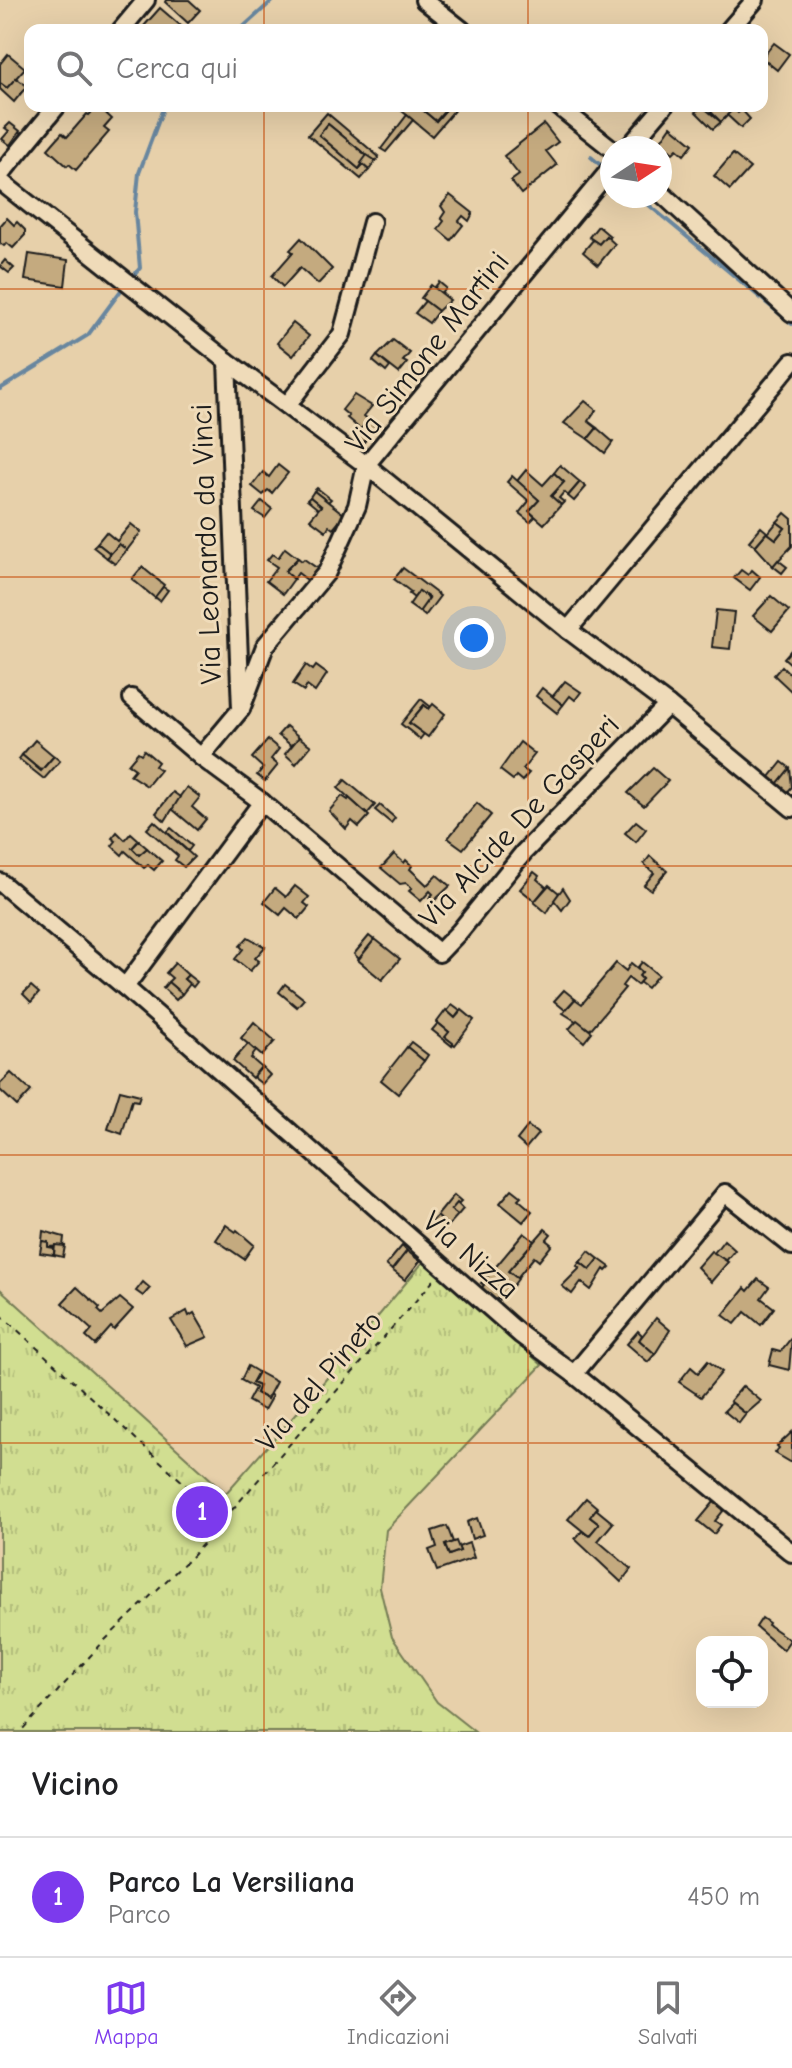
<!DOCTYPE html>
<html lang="it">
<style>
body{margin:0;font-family:"Comic Neue",sans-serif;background:#f6f6f6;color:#202124}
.controls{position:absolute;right:24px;bottom:24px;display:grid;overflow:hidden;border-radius:16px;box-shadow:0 8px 32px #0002}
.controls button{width:72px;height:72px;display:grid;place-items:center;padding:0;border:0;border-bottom:2px solid #e0e0e0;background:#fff;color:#202124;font:40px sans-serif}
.compass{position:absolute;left:600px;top:136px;width:72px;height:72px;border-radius:50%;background:#fff;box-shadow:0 8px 32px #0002;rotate:78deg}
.you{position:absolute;left:474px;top:638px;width:28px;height:28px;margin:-20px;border:6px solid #fff;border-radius:50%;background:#1a73e8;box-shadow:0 0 0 12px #1a73e833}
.badge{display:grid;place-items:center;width:52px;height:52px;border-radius:50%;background:#7c3aed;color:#fff;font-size:26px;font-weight:700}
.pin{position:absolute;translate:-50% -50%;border:4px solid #fff;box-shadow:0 2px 8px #0006}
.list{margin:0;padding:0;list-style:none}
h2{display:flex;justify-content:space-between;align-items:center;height:104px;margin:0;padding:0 32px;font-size:34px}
h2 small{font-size:26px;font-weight:400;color:#757577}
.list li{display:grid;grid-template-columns:52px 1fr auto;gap:24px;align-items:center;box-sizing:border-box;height:120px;padding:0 32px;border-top:2px solid #e0e0e0}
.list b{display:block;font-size:30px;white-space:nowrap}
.list p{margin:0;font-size:26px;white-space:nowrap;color:#757577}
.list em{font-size:26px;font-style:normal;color:#757577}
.icon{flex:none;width:44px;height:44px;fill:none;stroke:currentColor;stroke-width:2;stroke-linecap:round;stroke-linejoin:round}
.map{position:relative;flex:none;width:792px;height:1732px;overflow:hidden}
.search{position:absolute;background:#fff;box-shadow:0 8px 32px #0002;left:24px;right:24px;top:24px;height:88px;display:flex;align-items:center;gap:20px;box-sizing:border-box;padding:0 28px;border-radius:16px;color:#757577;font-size:30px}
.sheet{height:224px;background:#fff}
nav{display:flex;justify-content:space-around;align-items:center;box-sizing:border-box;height:112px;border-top:2px solid #e0e0e0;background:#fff;font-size:22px;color:#757577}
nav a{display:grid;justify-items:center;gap:4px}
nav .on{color:#7c3aed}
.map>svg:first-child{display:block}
.park{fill:url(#park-tufts);stroke:#767d56;stroke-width:2}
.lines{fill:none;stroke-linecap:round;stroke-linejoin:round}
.stream{stroke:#68869f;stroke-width:4}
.building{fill:#c4aa7f;stroke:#1c1c1c;stroke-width:2}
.street-casing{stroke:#1c1c1c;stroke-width:22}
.path{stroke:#1c1c1c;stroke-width:2;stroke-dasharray:6 6;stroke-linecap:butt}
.street{stroke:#efdbb9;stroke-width:16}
.grid{fill:none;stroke:#c9500e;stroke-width:2;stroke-opacity:0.55}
.labels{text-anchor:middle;stroke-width:6;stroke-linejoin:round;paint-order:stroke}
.street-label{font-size:30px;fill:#1c1c1c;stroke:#efdbb9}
</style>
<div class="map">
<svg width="792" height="1732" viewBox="0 0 792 1732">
<defs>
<pattern id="park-tufts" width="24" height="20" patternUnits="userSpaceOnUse" patternTransform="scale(2)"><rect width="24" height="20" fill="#d1de91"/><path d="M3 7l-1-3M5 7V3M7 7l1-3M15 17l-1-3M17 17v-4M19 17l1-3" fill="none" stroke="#b3be7c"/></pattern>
</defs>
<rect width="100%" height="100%" fill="#e7d0aa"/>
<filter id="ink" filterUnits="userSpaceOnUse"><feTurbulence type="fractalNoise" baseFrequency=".0125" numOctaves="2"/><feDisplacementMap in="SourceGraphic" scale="16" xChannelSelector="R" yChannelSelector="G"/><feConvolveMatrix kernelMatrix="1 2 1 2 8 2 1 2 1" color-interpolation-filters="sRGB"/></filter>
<g filter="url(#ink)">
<path class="park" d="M424 1261 542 1365 386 1530 380 1588 392 1637 437 1702 475 1732H0V1289L226 1493 317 1390Z"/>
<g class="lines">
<g class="stream">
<path d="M240 30 273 0"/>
<path d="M591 157 604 168"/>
<path d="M638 196 792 324"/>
<path d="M131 279 140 268 135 212 139 173 164 106"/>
<path d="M0 389 88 335 125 285"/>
</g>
</g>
<g class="building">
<path d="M166 0H189L200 10 188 23 165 2Z"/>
<path d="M160 8 181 26 178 30H149L144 26Z"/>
<path d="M774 43 789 54 777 70 762 58Z"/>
<path d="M8 54 25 68 7 88 0 83V64Z"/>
<path d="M16 78 27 86 14 102 0 89V83L7 88Z"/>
<path d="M98 106 112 119 104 128 109 132 76 170 69 164 67 166 48 149 62 133 67 137 87 114 89 115Z"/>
<path d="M396 106H418L436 121 449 106H458L432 136Z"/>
<path d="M418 106H449L436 121Z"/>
<path d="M702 106 721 122 713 129 696 112Z"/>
<path d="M717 106H731L734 109 721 122 711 112Z"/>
<path d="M734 109 738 113 742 110 750 119 741 128 727 115Z"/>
<path d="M327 113 379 157 376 161 367 156 328 124 319 135 359 169 363 165 369 170 361 179 308 135Z"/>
<path d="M407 115 413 120 386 152 381 149Z"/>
<path d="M10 123 20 131 10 145 2 139 9 131 5 128Z"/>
<path d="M328 124 367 156 359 169 319 135Z"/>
<path d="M544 124 558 142 546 151 557 165 521 194 511 181 519 175 504 156Z"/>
<path d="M671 126 693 144 684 155 677 149 673 153 660 142Z"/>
<path d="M733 154 750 168 730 190 714 176Z"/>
<path d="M367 155 376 161 369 170 361 163Z"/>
<path d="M450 195 473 213 469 221 463 216 459 221 463 225 451 240 438 229 444 221 441 218 445 212 441 206Z"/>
<path d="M7 218 14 225 17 222 25 230V235L13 248 7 243 4 246 0 243V226Z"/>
<path d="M598 226 610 236 608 238 606 236 599 244 589 237Z"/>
<path d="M606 236 615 244 598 265 583 252 593 240 599 244Z"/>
<path d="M301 238 332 269 318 284 300 268 283 287 272 276 293 252 290 250Z"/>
<path d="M29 254 68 260 65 286 25 280Z"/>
<path d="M5 260 14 268 9 273 0 266Z"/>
<path d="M439 282 446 288 442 294 434 288Z"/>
<path d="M431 285 450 300 438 311 421 298Z"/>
<path d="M425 301 438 311 429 323 415 313Z"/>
<path d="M293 323 309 336 293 356 277 343Z"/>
<path d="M393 340 410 353 403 361 407 363 399 373 377 356Z"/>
<path d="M377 356 390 367 386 372 373 361Z"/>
<path d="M354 395 372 406 364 416 369 420 361 430 347 418 349 416 342 410Z"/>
<path d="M585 401 596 410 588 421 597 428 588 439 564 423Z"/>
<path d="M369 420 376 427 364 442 355 435Z"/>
<path d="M597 428 613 442 605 453 588 439Z"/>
<path d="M278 465 288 473 272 493 268 490 263 495 252 486 263 472 269 477Z"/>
<path d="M560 465 580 482 568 496 564 492 559 498 564 502 561 505 551 496 564 482 554 473Z"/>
<path d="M526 470 543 485 554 473 564 482 551 496 561 505 544 524 529 511 539 500 517 481Z"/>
<path d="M512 476 539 500 529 511 535 517 530 522 519 513 529 501 507 482Z"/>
<path d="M580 482 586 487 574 501 568 496Z"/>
<path d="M317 488 331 499 328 502 314 491Z"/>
<path d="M314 491 345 515 333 529 329 526 326 531 310 519 321 506 310 497Z"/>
<path d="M310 497 321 506 318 509 307 500Z"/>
<path d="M262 501 272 509 265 518 254 511Z"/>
<path d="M785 513 792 519V546L773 566 755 546 767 532 776 539 785 528 777 522Z"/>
<path d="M777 522 785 528 776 539 768 533Z"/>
<path d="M131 524 141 532 127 550 119 544 111 554 97 543 106 532 117 541Z"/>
<path d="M761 527 767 532 755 546 749 541Z"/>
<path d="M97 543 111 554 107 558 93 547Z"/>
<path d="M119 544 127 550 115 564 107 558Z"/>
<path d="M285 548 298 558 285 571 294 579 283 594 266 581 277 567 267 560 272 554 278 558Z"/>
<path d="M298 558 302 561 304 559 321 571 311 583 298 573 294 579 285 571Z"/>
<path d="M778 560 787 567 782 573 773 566Z"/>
<path d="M142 567 164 585 155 598 132 579Z"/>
<path d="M403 568 440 596 425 616 419 611 429 598 419 591 414 598 409 594 411 592 394 579Z"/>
<path d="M741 570 748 575 752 570 760 577 750 590 734 578Z"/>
<path d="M163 587 168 590 160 601 155 597Z"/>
<path d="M419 591 429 598 419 612 409 605Z"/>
<path d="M771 596 789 611 772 631 753 616Z"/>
<path d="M716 610 734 612 730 649 712 647Z"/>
<path d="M792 649V665L784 658Z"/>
<path d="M306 665 313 670 316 666 327 674 315 692 307 686 304 691 293 684Z"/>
<path d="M782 666 789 673 792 669V692L774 675Z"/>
<path d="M565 681 581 692 575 700 570 696 563 705 552 697Z"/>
<path d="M542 688 563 705 557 713 536 696Z"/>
<path d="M421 699 431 707 429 709 424 705 409 723 424 734 420 739 401 724Z"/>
<path d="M433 704 445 714 428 737 409 723 424 705 429 709Z"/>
<path d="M286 726 299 737 292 746 278 735Z"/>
<path d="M299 737 311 746 296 764 285 754Z"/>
<path d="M35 740 54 756 41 771 22 755Z"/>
<path d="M268 740 279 749 271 759 278 765 265 781 257 775 263 768 252 758Z"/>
<path d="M520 742 535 754 523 769 529 773 522 781 516 776 513 780 500 770Z"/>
<path d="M144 750 158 762 155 766 160 770 147 786 130 775 135 769 128 764 138 752 141 754Z"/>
<path d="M22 755 41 771 54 756 60 761 44 779 19 759Z"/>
<path d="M782 762 790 768 774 788 766 782Z"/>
<path d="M653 768 668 781 644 806 628 793Z"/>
<path d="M790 768 792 787 784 796 774 788Z"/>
<path d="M345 780 375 805 367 814 338 788Z"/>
<path d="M187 787 200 797 192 807 206 819 197 830 171 808Z"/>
<path d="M173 792 180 797 165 821 156 813Z"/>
<path d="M342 796 348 800 349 798 369 816 359 827 352 821 346 829 329 811Z"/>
<path d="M477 803 491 815 463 849 448 838Z"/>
<path d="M380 805 395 818 391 823 375 810Z"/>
<path d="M154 821 194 857 184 867 175 860 178 856 147 829Z"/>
<path d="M636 821 646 829 636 842 625 833Z"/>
<path d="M171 828 192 846 188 851 167 832Z"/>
<path d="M117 832 125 840 131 833 139 840 132 848 139 855 147 848 162 861 154 870 148 865 144 868 125 851 122 855 112 846 116 841 112 838Z"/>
<path d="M139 841 147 848 139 855 132 848Z"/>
<path d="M394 854 404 863 406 860 412 866 410 869 427 885 437 875 450 886 435 900V904L429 898 433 894 430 891 421 901 409 891 412 888 406 883 400 884 381 868Z"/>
<path d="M650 856 667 871 651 890 644 885 654 873 644 864Z"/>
<path d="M534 872 539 876 537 879 546 887 535 901 520 889Z"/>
<path d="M549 885 559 893 547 913 534 902Z"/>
<path d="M295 886 309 897 304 903 309 907 299 919 286 908 280 915 264 902 275 888 286 897Z"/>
<path d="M563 888 570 899 562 910 554 900Z"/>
<path d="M369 936 374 940 359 959 354 954Z"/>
<path d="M248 937 265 947 255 958 259 961 250 971 235 959 243 949 240 946Z"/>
<path d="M375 939 400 959 382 980 358 960Z"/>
<path d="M642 962 658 975 647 988 639 982 642 979 639 976 642 972 637 968Z"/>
<path d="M175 963 188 975 184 979 190 984 182 994 168 982 172 978 166 973Z"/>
<path d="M616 963 626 971 631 963 642 972 639 976 642 979 637 985 628 978 622 986 625 988 590 1030 563 1013 575 999 582 1004Z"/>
<path d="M188 975 197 982 193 987 184 979Z"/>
<path d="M168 982 182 994 176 1000 163 988Z"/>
<path d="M285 984 304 999 297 1007 279 992Z"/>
<path d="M31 986 39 993 31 1002 23 994Z"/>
<path d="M564 990 575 999 565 1010 554 1001Z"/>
<path d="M452 1005 460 1011 455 1018 447 1011Z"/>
<path d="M446 1010 455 1018 462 1010 474 1020 455 1045 445 1037 449 1032 437 1022Z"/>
<path d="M577 1020 592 1032 584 1042 569 1029Z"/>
<path d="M254 1022 275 1041 262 1056 241 1038Z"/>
<path d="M438 1023 449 1032 445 1037 453 1043 452 1046 432 1030Z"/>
<path d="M411 1042 428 1055 424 1061 407 1047Z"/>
<path d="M248 1044 256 1051 251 1058 261 1067 252 1078 233 1061Z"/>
<path d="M407 1047 424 1061 398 1094 381 1080Z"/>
<path d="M262 1067 270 1075 262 1084 253 1077Z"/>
<path d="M11 1073 31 1091 17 1106 0 1090V1084Z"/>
<path d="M120 1090 140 1095 138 1101 132 1100 122 1134 108 1129Z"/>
<path d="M528 1126 538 1134 526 1148 517 1140Z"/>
<path d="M512 1189 521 1196 518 1199 532 1211 523 1222 500 1203Z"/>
<path d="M454 1195 461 1201 451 1210 458 1215 448 1226 437 1216Z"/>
<path d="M457 1203 463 1209 458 1215 451 1210Z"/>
<path d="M437 1216 448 1226 444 1231 432 1221Z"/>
<path d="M226 1225 236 1232 237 1230 254 1245 244 1259 216 1240Z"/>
<path d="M545 1229 551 1234 546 1240 552 1245 539 1261 534 1257 517 1278 508 1271Z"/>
<path d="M43 1231 64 1237 63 1246 48 1247V1242L42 1241Z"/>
<path d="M524 1233 534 1241 508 1271 518 1279 512 1287 493 1270Z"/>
<path d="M724 1240 735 1250 726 1261 714 1253Z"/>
<path d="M42 1241 48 1242V1247L54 1248V1255L40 1253Z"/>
<path d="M55 1245 65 1246 63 1257 54 1255Z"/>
<path d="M402 1246 407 1251 392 1270 386 1265Z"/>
<path d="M407 1251 420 1261 405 1280 392 1270Z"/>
<path d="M589 1251 599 1259 590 1270 580 1262Z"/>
<path d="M711 1251 728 1262 711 1282 697 1267Z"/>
<path d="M599 1259 610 1267 606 1271 604 1269 591 1290 581 1282 572 1294 562 1286 580 1268 577 1266 580 1262 590 1270Z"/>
<path d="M493 1270 512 1287 500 1300 498 1298 493 1304 478 1292 484 1285 481 1283Z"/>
<path d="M758 1279 769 1287 761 1298 774 1308 761 1325 745 1312 735 1324 723 1315 745 1288 748 1291Z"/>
<path d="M143 1282 150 1288 143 1296 136 1291Z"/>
<path d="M77 1287 100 1308 98 1310 102 1314 120 1298 133 1309 114 1330 111 1327 95 1345 86 1337 92 1330 62 1303Z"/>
<path d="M187 1311 189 1316 194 1313 208 1337 187 1346 171 1320Z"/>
<path d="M656 1318 670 1330 655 1354 639 1340Z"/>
<path d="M638 1331 642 1335 639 1340 655 1354 648 1362 627 1344Z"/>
<path d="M792 1337 789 1370 769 1365 773 1350 780 1352Z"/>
<path d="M708 1361 722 1372 701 1397 679 1382 691 1367 698 1373Z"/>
<path d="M248 1366 258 1372 252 1383 259 1386 256 1393 267 1399 269 1394 272 1396 264 1410 248 1401 255 1388 241 1380Z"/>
<path d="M258 1372 276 1382 267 1399 256 1393 259 1386 252 1383Z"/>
<path d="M743 1386 761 1401 746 1414 730 1401Z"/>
<path d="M732 1403 746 1414 739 1423 724 1411Z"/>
<path d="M792 1432V1463L775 1453 779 1448 777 1446Z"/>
<path d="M586 1498 598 1508 590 1517 599 1524 589 1536 568 1519Z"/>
<path d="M714 1502 724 1510 715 1521 721 1525 714 1534 698 1521Z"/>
<path d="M596 1509 613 1523 598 1541 631 1569 621 1582 575 1539 582 1531 589 1536 599 1524 590 1517Z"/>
<path d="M477 1518 483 1535 472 1539 467 1522Z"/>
<path d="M447 1526 453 1542 445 1545 449 1555 460 1551 458 1547 469 1543 474 1558 437 1571 429 1550 437 1547 432 1531Z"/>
<path d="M456 1541 460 1551 449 1555 445 1545Z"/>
<path d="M762 1618 769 1623 768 1625 790 1640 783 1650 756 1627Z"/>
</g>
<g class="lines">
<defs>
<g id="street">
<path d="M424 0 462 30"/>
<path d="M121 30 146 0"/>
<path d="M729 30 755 0"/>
<path d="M558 106 612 149"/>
<path d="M628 148 664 106"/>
<path d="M0 175 57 106"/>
<path d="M0 181 227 361 366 465 568 630 668 705 792 808"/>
<path d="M660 192 792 313"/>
<path d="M288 404 342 334 372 222"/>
<path d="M568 630 792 362"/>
<path d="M132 698 201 757 262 802 439 953 460 931 524 852 668 705"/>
<path d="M241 709 265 646 327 572 357 506 366 465 612 167"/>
<path d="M201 757 241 709 227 361"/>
<path d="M0 882 125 987 262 802"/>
<path d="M125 987 521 1335 574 1374 792 1553"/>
<path d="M574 1374 725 1193 792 1246"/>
</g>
</defs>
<use href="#street" class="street-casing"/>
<g class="path">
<path d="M0 1314 224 1520 193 1555 105 1640 20 1732"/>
<path d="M224 1519 434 1280"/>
</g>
<use href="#street" class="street"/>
</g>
</g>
<path class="grid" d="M264 0V30M528 0V30M264 106V1732M528 106V1732M0 289H792M0 577H792M0 866H792M0 1155H792M0 1443H792"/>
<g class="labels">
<g class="street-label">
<text transform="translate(427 352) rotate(-52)" y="10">Via Simone Martini</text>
<text transform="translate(206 544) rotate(-92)" y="10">Via Leonardo da Vinci</text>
<text transform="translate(519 821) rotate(-47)" y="10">Via Alcide De Gasperi</text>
<text transform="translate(471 1255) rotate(41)" y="10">Via Nizza</text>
<text transform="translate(319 1381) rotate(-49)" y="10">Via del Pineto</text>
</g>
</g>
</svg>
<div class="controls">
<button><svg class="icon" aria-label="locate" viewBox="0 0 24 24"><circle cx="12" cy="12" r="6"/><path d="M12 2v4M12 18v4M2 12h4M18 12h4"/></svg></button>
</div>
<svg class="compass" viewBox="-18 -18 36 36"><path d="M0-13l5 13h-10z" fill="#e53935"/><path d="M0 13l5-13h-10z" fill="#757577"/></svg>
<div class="you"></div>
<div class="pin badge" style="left:202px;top:1512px">1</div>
<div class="search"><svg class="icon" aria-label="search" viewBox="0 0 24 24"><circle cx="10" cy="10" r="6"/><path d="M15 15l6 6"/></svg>Cerca qui</div>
</div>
<section class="sheet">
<h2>Vicino<small></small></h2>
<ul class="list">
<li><span class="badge">1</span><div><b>Parco La Versiliana</b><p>Parco</p></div><em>450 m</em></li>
</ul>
</section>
<nav>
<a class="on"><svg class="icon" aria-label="map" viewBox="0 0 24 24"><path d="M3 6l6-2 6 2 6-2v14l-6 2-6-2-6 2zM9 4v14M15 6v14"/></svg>Mappa</a>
<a><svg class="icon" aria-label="directions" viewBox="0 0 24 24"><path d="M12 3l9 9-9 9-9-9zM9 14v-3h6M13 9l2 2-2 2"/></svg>Indicazioni</a>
<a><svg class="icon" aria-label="saved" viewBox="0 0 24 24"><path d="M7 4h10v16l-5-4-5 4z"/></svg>Salvati</a>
</nav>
